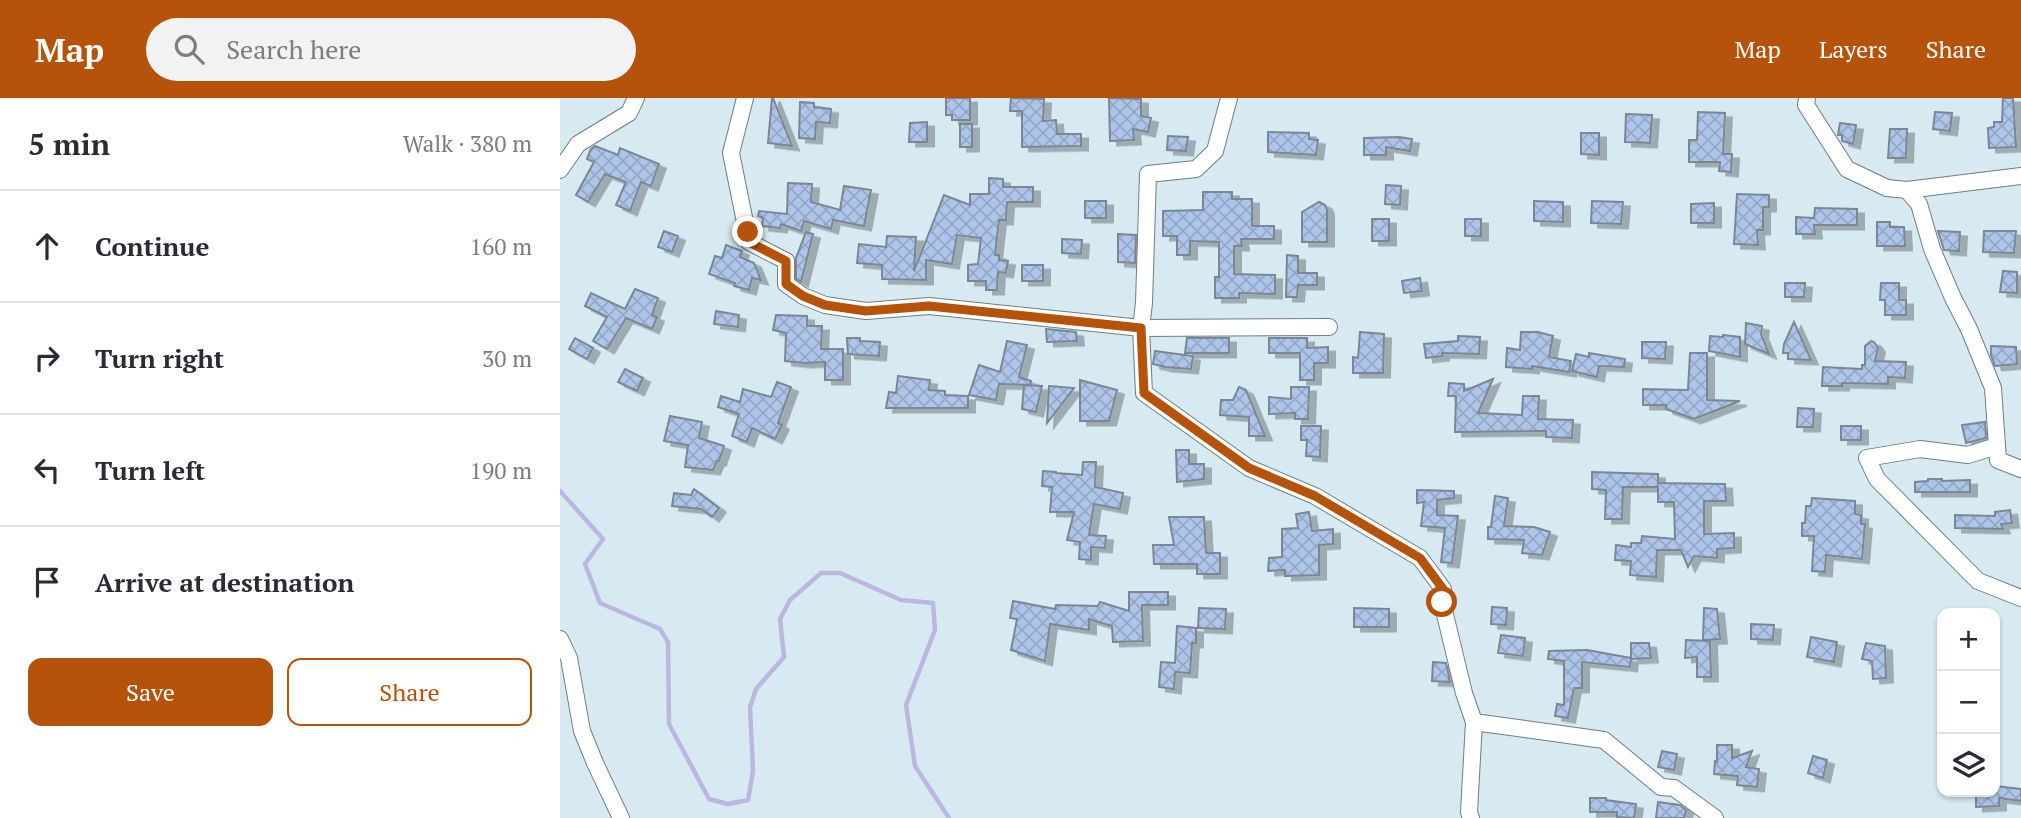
<!DOCTYPE html>
<meta charset="utf-8">
<style>
body{margin:0;font-family:"PT Serif",serif;background:#f2f2f3;color:#2b2b33}
.controls{position:absolute;right:21px;bottom:21px;display:grid;overflow:hidden;border-radius:14px;box-shadow:0 2px 5px #0004}
.controls button{width:63px;height:63px;display:grid;place-items:center;padding:0;border:0;border-bottom:2px solid #e1e1e2;background:#fff;color:#2b2b33;font:35px sans-serif}
.stop{position:absolute;width:21px;height:21px;margin:-16px;border:5px solid #b45309;border-radius:50%;background:#fff}
.stop.end{background:#b45309;border-color:#fff;box-shadow:0 2px 7px #0008}
.list{margin:0;padding:0;list-style:none}
h2{display:flex;justify-content:space-between;align-items:center;height:91px;margin:0;padding:0 28px;font-size:30px}
h2 small{font-size:23px;font-weight:400;color:#7c7c81}
.list li{display:grid;grid-template-columns:46px 1fr auto;gap:21px;align-items:center;box-sizing:border-box;height:112px;padding:0 28px;border-top:2px solid #e1e1e2}
.list b{display:block;font-size:26px;white-space:nowrap}
.list em{font-size:23px;font-style:normal;color:#7c7c81}
.actions{display:flex;gap:14px;padding:21px 28px}
.actions a{flex:1;padding:16px 0;border:2px solid #b45309;border-radius:14px;text-align:center;font-size:24px;color:#b45309}
.actions .main{background:#b45309;color:#fff}
.icon{flex:none;width:38px;height:38px;fill:none;stroke:currentColor;stroke-width:2;stroke-linecap:round;stroke-linejoin:round}
.map{position:relative;flex:none;width:1461px;height:720px;overflow:hidden}
header{display:flex;align-items:center;gap:42px;box-sizing:border-box;height:98px;padding:0 35px;background:#b45309;color:#fff}
header strong{font-size:33px}
nav{display:flex;gap:38px;margin-inline-start:auto;font-size:24px}
.search{width:490px;height:63px;background:#f2f2f3;display:flex;align-items:center;gap:18px;box-sizing:border-box;padding:0 24px;border-radius:38px;color:#7c7c81;font-size:26px}
main{display:flex}
aside{flex:1;background:#fff}
.map>svg:first-child{display:block}
.lines{fill:none;stroke-linecap:round;stroke-linejoin:round}
.stream{stroke:#bcb7e0;stroke-width:4.5}
.building{fill:url(#building-cross-hatch);stroke:#7d8694;stroke-width:2;filter:url(#shadow)}
.minor-casing{stroke:#6d7e85;stroke-width:18}
.minor{stroke:#fff;stroke-width:16}
.route{stroke:#b45309;stroke-width:9}
</style>
<header>
<strong>Map</strong>
<div class="search"><svg class="icon" aria-label="search" viewBox="0 0 24 24"><circle cx="10" cy="10" r="6"/><path d="M15 15l6 6"/></svg>Search here</div>
<nav><a>Map</a><a>Layers</a><a>Share</a></nav>
</header>
<main>
<aside>
<h2>5 min<small>Walk · 380 m</small></h2>
<ul class="list">
<li><svg class="icon" aria-label="ahead" viewBox="0 0 24 24"><path d="M12 20V5M6 11l6-6 6 6"/></svg><div><b>Continue</b></div><em>160 m</em></li>
<li><svg class="icon" aria-label="right" viewBox="0 0 24 24"><path d="M7 20v-9h11M14 6l5 5-5 5"/></svg><div><b>Turn right</b></div><em>30 m</em></li>
<li><svg class="icon" aria-label="left" viewBox="0 0 24 24"><path d="M17 20v-9H6M10 6l-5 5 5 5"/></svg><div><b>Turn left</b></div><em>190 m</em></li>
<li><svg class="icon" aria-label="arrive" viewBox="0 0 24 24"><path d="M6 21V4h12l-3 4 3 4H6"/></svg><div><b>Arrive at destination</b></div></li>
</ul>
<div class="actions"><a class="main">Save</a><a>Share</a></div>
</aside>
<div class="map">
<svg width="1461" height="720" viewBox="0 0 1461 720">
<defs>
<pattern id="building-cross-hatch" width="8" height="8" patternUnits="userSpaceOnUse" patternTransform="scale(1.75)"><rect width="8" height="8" fill="#adc5e9"/><path d="M0 0l8 8M0 8l8-8" fill="none" stroke="#94a8c7"/></pattern>
<filter id="shadow"><feDropShadow dx="7" dy="4.5" stdDeviation="0" flood-color="#0004"/></filter>
</defs>
<rect width="100%" height="100%" fill="#d7eaf2"/>
<g class="lines">
<path class="stream" d="M0 393 43 441 25 466 40 505 100 531 108 544 109 626 149 701 168 706 188 702 193 673 190 609 196 591 224 559 220 521 230 502 261 475H280L341 502 373 505 375 532 346 607 355 668 389 720"/>
</g>
<g class="building">
<path d="M212 0H213L232 48 208 45Z"/>
<path d="M386 0H410V22H392V17H386Z"/>
<path d="M451 0 484 1 483 23 496 22 497 36H521V48L462 49V13H450Z"/>
<path d="M549 0 581 1V18L591 20 588 34 573 31 574 42 550 43Z"/>
<path d="M1443 0H1453L1456 49 1429 50 1428 30 1434 29V24H1442Z"/>
<path d="M240 4 254 5V9L271 11 270 25 256 24 255 41 239 40Z"/>
<path d="M1138 14 1165 15 1163 56H1172L1171 74 1159 73 1160 64H1129V42H1137Z"/>
<path d="M1375 14 1392 15 1390 33 1373 31Z"/>
<path d="M1066 16 1092 17 1090 45 1065 44Z"/>
<path d="M367 24V44H349L350 25Z"/>
<path d="M1280 25 1296 27 1293 46 1282 43V37H1278Z"/>
<rect x="400" y="26" width="12" height="23"/>
<path d="M1330 31H1347L1346 60H1328Z"/>
<path d="M708 34 749 35V41L758 42 756 57 708 54Z"/>
<path d="M1021 35H1039V57L1021 56Z"/>
<path d="M608 38 628 39 626 53 607 52Z"/>
<path d="M839 39 852 41 850 53 826 49V57H804V40Z"/>
<path d="M35 48 58 57 60 50 99 66 91 88 81 84 70 113 56 107 66 84 45 76 28 104 16 97 34 64 27 61 31 51Z"/>
<path d="M429 80 443 81V89H473V104H447L446 122H439L435 157H439V162L448 163 446 175 438 174 437 192H426V183H408V167L418 166 421 140 397 137 392 166 366 162V182L322 181V167L297 165 299 146 326 149 327 138 356 139 354 173 384 97 410 107V96H429Z"/>
<path d="M228 85 252 86 251 104 280 112 284 88 311 92 304 128 273 122 271 131 244 123 241 133 221 126 220 130 202 128 203 120 198 118 199 113 227 116Z"/>
<path d="M826 87 841 88 840 107 825 106Z"/>
<path d="M643 94H672V101H692V128H714V141H681L682 148H674V176L715 177V196L679 195V200H655V179H659V144L630 143V157H617V138H603V113L643 112Z"/>
<path d="M1177 96 1209 97V109H1203V132H1197L1198 147 1174 146Z"/>
<rect x="525" y="103" width="21" height="17"/>
<path d="M974 103 1003 104V124L974 123Z"/>
<path d="M1032 103 1063 104 1061 126 1031 125Z"/>
<path d="M759 104 765 107 767 112V144H742V114Z"/>
<path d="M1154 105V125H1131V106Z"/>
<path d="M1255 110 1297 111V127H1254L1255 136H1236V119L1254 120Z"/>
<rect x="812" y="121" width="17" height="22"/>
<rect x="905" y="121" width="16" height="17"/>
<path d="M1317 124H1330V129H1344L1345 148H1317Z"/>
<path d="M104 133 118 138 112 154 98 149Z"/>
<path d="M1378 133 1400 134 1399 153 1384 152Z"/>
<path d="M1424 133H1456L1454 155 1423 154Z"/>
<path d="M246 134 253 136 241 184 236 181V160Z"/>
<path d="M558 136 576 137 575 165 558 164Z"/>
<path d="M502 141 522 142 521 156 502 155Z"/>
<path d="M166 147 182 153 180 159 194 165 201 182 192 180 189 192 174 188 175 185 149 176 155 158 162 160Z"/>
<path d="M727 157 738 158V175H757V187H738L737 199H726Z"/>
<rect x="462" y="167" width="21" height="16"/>
<path d="M1443 173 1457 174V195L1440 194Z"/>
<path d="M860 180 862 193 844 195 842 183Z"/>
<path d="M1225 185H1245L1244 199H1225Z"/>
<path d="M1321 185H1339V202H1346V217H1325V202H1320Z"/>
<path d="M75 191 98 200 92 217 97 219 92 231 66 220 47 251 33 243 47 219 25 208 31 195 65 211Z"/>
<path d="M156 213 179 217 178 229 154 226Z"/>
<path d="M216 217 247 218V228H262L261 251H283V282H265V264L245 265 225 263 226 235 213 232Z"/>
<path d="M1234 224 1251 262 1228 261V255H1223L1224 246Z"/>
<path d="M1186 225 1202 228 1201 236 1209 256 1185 246Z"/>
<path d="M486 231 516 234 517 243 487 244Z"/>
<path d="M800 234 824 236 823 275H793V259L798 260Z"/>
<path d="M961 234H978L993 238 989 259 1011 263 1009 274 972 268V271L946 269 947 250 960 252Z"/>
<path d="M1163 237 1180 239V259L1149 253 1150 238 1163 239Z"/>
<path d="M898 238 920 239 919 256 882 255V258L866 260 864 246 898 243Z"/>
<path d="M15 240 33 250 27 261 9 251Z"/>
<path d="M287 240H300V243L320 244 319 258 288 256Z"/>
<path d="M627 240H669V255H625Z"/>
<path d="M709 240H747V250L768 249V265H754V282H740V255H709Z"/>
<path d="M447 243 467 247 459 279 471 283 470 287 439 286 436 302 409 297 419 267 440 274Z"/>
<path d="M1311 243 1314 244 1318 250 1315 263 1346 264 1345 280 1328 279V286L1282 285V288H1262L1263 269 1302 271V267H1305V248Z"/>
<path d="M1082 244H1106L1105 261 1082 260Z"/>
<path d="M1431 248 1456 249 1457 266 1435 268 1431 257Z"/>
<path d="M595 253 633 258 631 271 605 269 593 266Z"/>
<path d="M1029 255 1065 261 1064 269 1039 268 1037 279 1012 273 1016 256 1029 259Z"/>
<path d="M1130 255H1147V302L1180 303 1134 321 1106 311V307H1083V291L1128 292Z"/>
<path d="M65 271 83 280 77 293 58 284Z"/>
<path d="M338 278 370 282 369 292 385 293V297L408 298V310H326L329 294 336 295Z"/>
<path d="M933 281 918 315 962 317 963 298H979L978 321 1013 322 1012 340 986 339V333L895 334 896 298H888L889 285 904 286V293Z"/>
<path d="M520 282 557 292 549 323H520Z"/>
<path d="M217 284 231 289 218 325 222 327 215 341 192 330 187 344 172 338 179 316 158 309 161 298 180 304 183 291 211 299Z"/>
<path d="M464 287 482 288 476 314 462 311Z"/>
<path d="M489 288 514 290 487 325Z"/>
<path d="M679 289 686 292 705 338H689V319L660 317 661 302H673Z"/>
<path d="M731 289H749L748 321H735V315L709 316V299L731 301Z"/>
<path d="M1238 310 1254 311 1253 329H1237Z"/>
<path d="M110 318 142 324 139 340 164 348 159 363H157L153 372 125 369 128 347 104 343Z"/>
<path d="M1425 324 1426 340 1406 345 1402 327Z"/>
<path d="M741 328H761L760 359 746 358 747 342H741Z"/>
<rect x="1281" y="328" width="20" height="14"/>
<path d="M616 352H629V366H644V381L617 384Z"/>
<path d="M523 364H536L535 389 563 395 560 411 534 406 529 437 546 438 545 450 531 449V462L519 461 520 444 507 442 514 414H490L492 389 482 388 483 373 496 374V375L522 377Z"/>
<path d="M1032 374 1098 376V385L1165 386 1166 403H1144V436L1174 435V450L1157 451V460L1134 458 1128 469 1121 452H1097L1096 479 1070 477 1071 463 1055 462 1056 447 1071 449V445H1081L1082 438 1115 441 1114 404H1098V387V389H1063L1062 421H1045L1046 392 1032 391Z"/>
<path d="M1368 381H1382V383L1410 382V394H1355V384L1368 383Z"/>
<path d="M134 391 159 410 152 419 141 411 112 408 114 395 131 397Z"/>
<path d="M857 392 894 393V400L877 402V417L898 418 892 465 881 464 885 430 861 428 864 404 857 405Z"/>
<path d="M935 398 948 400 944 428 974 429 990 434 982 457 962 455 964 442 928 441V429H931Z"/>
<path d="M1252 400 1295 403V416L1301 417V426H1305L1302 461 1266 457 1265 474 1252 473 1254 438H1242V425H1245L1246 408H1251Z"/>
<path d="M1450 412 1452 425 1441 426 1443 431 1395 430V417L1435 418V414Z"/>
<path d="M749 414 752 433 773 431V446L759 447V477L725 478V472L708 473 709 460 722 459V431L738 430 736 416Z"/>
<path d="M609 419H644L646 455H660V476H637V466H594L593 447H614Z"/>
<path d="M569 494H608V507H582L583 543 553 544 552 528 529 521V532L490 526 485 563 451 552 457 521 450 520 453 503 495 511 496 507 538 508 540 504 569 513Z"/>
<path d="M932 509 947 510 946 527 931 526Z"/>
<path d="M639 510 666 511 665 531 638 530Z"/>
<path d="M794 510 829 511V529H794Z"/>
<path d="M1144 510 1157 511 1160 541 1143 542Z"/>
<path d="M1191 526 1214 527 1213 542 1191 541Z"/>
<path d="M617 528 636 530V545H632L630 575 615 574 614 591 599 589 601 564 615 565Z"/>
<path d="M941 537 965 540 963 558 938 555Z"/>
<path d="M1251 539 1277 544 1274 564 1247 559Z"/>
<path d="M1126 542 1150 543 1151 579H1137V559L1125 560Z"/>
<path d="M1071 545H1089L1091 560 1071 561 1070 569 1022 564V590H1014L1008 620 995 618 997 606 1004 607V563L988 561 989 553 1027 552 1071 560Z"/>
<path d="M1306 545 1325 548 1326 580 1313 581 1312 563 1302 561Z"/>
<path d="M873 564 886 565 890 584 872 583Z"/>
<path d="M1157 647H1172V660L1192 653 1186 669 1199 671 1197 689 1177 687 1178 678 1154 676 1155 663 1157 664Z"/>
<path d="M1102 653 1117 656 1114 672 1098 669Z"/>
<path d="M1253 658 1267 662 1263 680 1248 675Z"/>
<path d="M1435 688 1461 691V703L1439 700V708L1416 709V694H1435Z"/>
<path d="M1030 700H1046V702L1076 706 1074 720 1057 719V714H1030Z"/>
<path d="M1098 704 1120 707 1126 712 1124 720H1096Z"/>
</g>
<g class="lines">
<defs>
<g id="minor">
<path d="M185 0 171 55 189 144 226 163V186L243 198 265 207 306 213 369 208 581 230 769 229"/>
<path d="M669 0 655 53 636 71 588 76 584 205 581 230 584 295 689 370 755 398 860 460 883 491 882 504 904 595 914 624 1044 642 1101 689 1114 690 1155 720"/>
<path d="M1247 0 1246 7 1287 71 1327 90 1347 92 1359 106 1372 151 1393 200 1409 231 1433 290 1438 362 1461 371"/>
<path d="M0 72 18 46 69 15 76 0"/>
<path d="M1347 92 1461 78"/>
<path d="M1437 348 1408 357 1360 351 1307 360 1317 381 1418 483 1461 500"/>
<path d="M0 541 9 560 22 633 35 665 61 720"/>
<path d="M911 720 909 714 914 624"/>
</g>
</defs>
<use href="#minor" class="minor-casing"/>
<use href="#minor" class="minor"/>
</g>
<g class="lines">
<path class="route" d="M188 134 189 144 226 163V186L243 198 265 207 306 213 369 208 581 230 584 295 689 370 755 398 860 460 883 491 882 504"/>
</g>
</svg>
<div class="controls">
<button>+</button>
<button>−</button>
<button><svg class="icon" aria-label="layers" viewBox="0 0 24 24"><path d="M12 4l9 5-9 5-9-5zM3 14l9 5 9-5"/></svg></button>
</div>
<div class="stop" style="left:882px;top:504px"></div>
<div class="stop end" style="left:188px;top:134px"></div>
</div>
</main>
